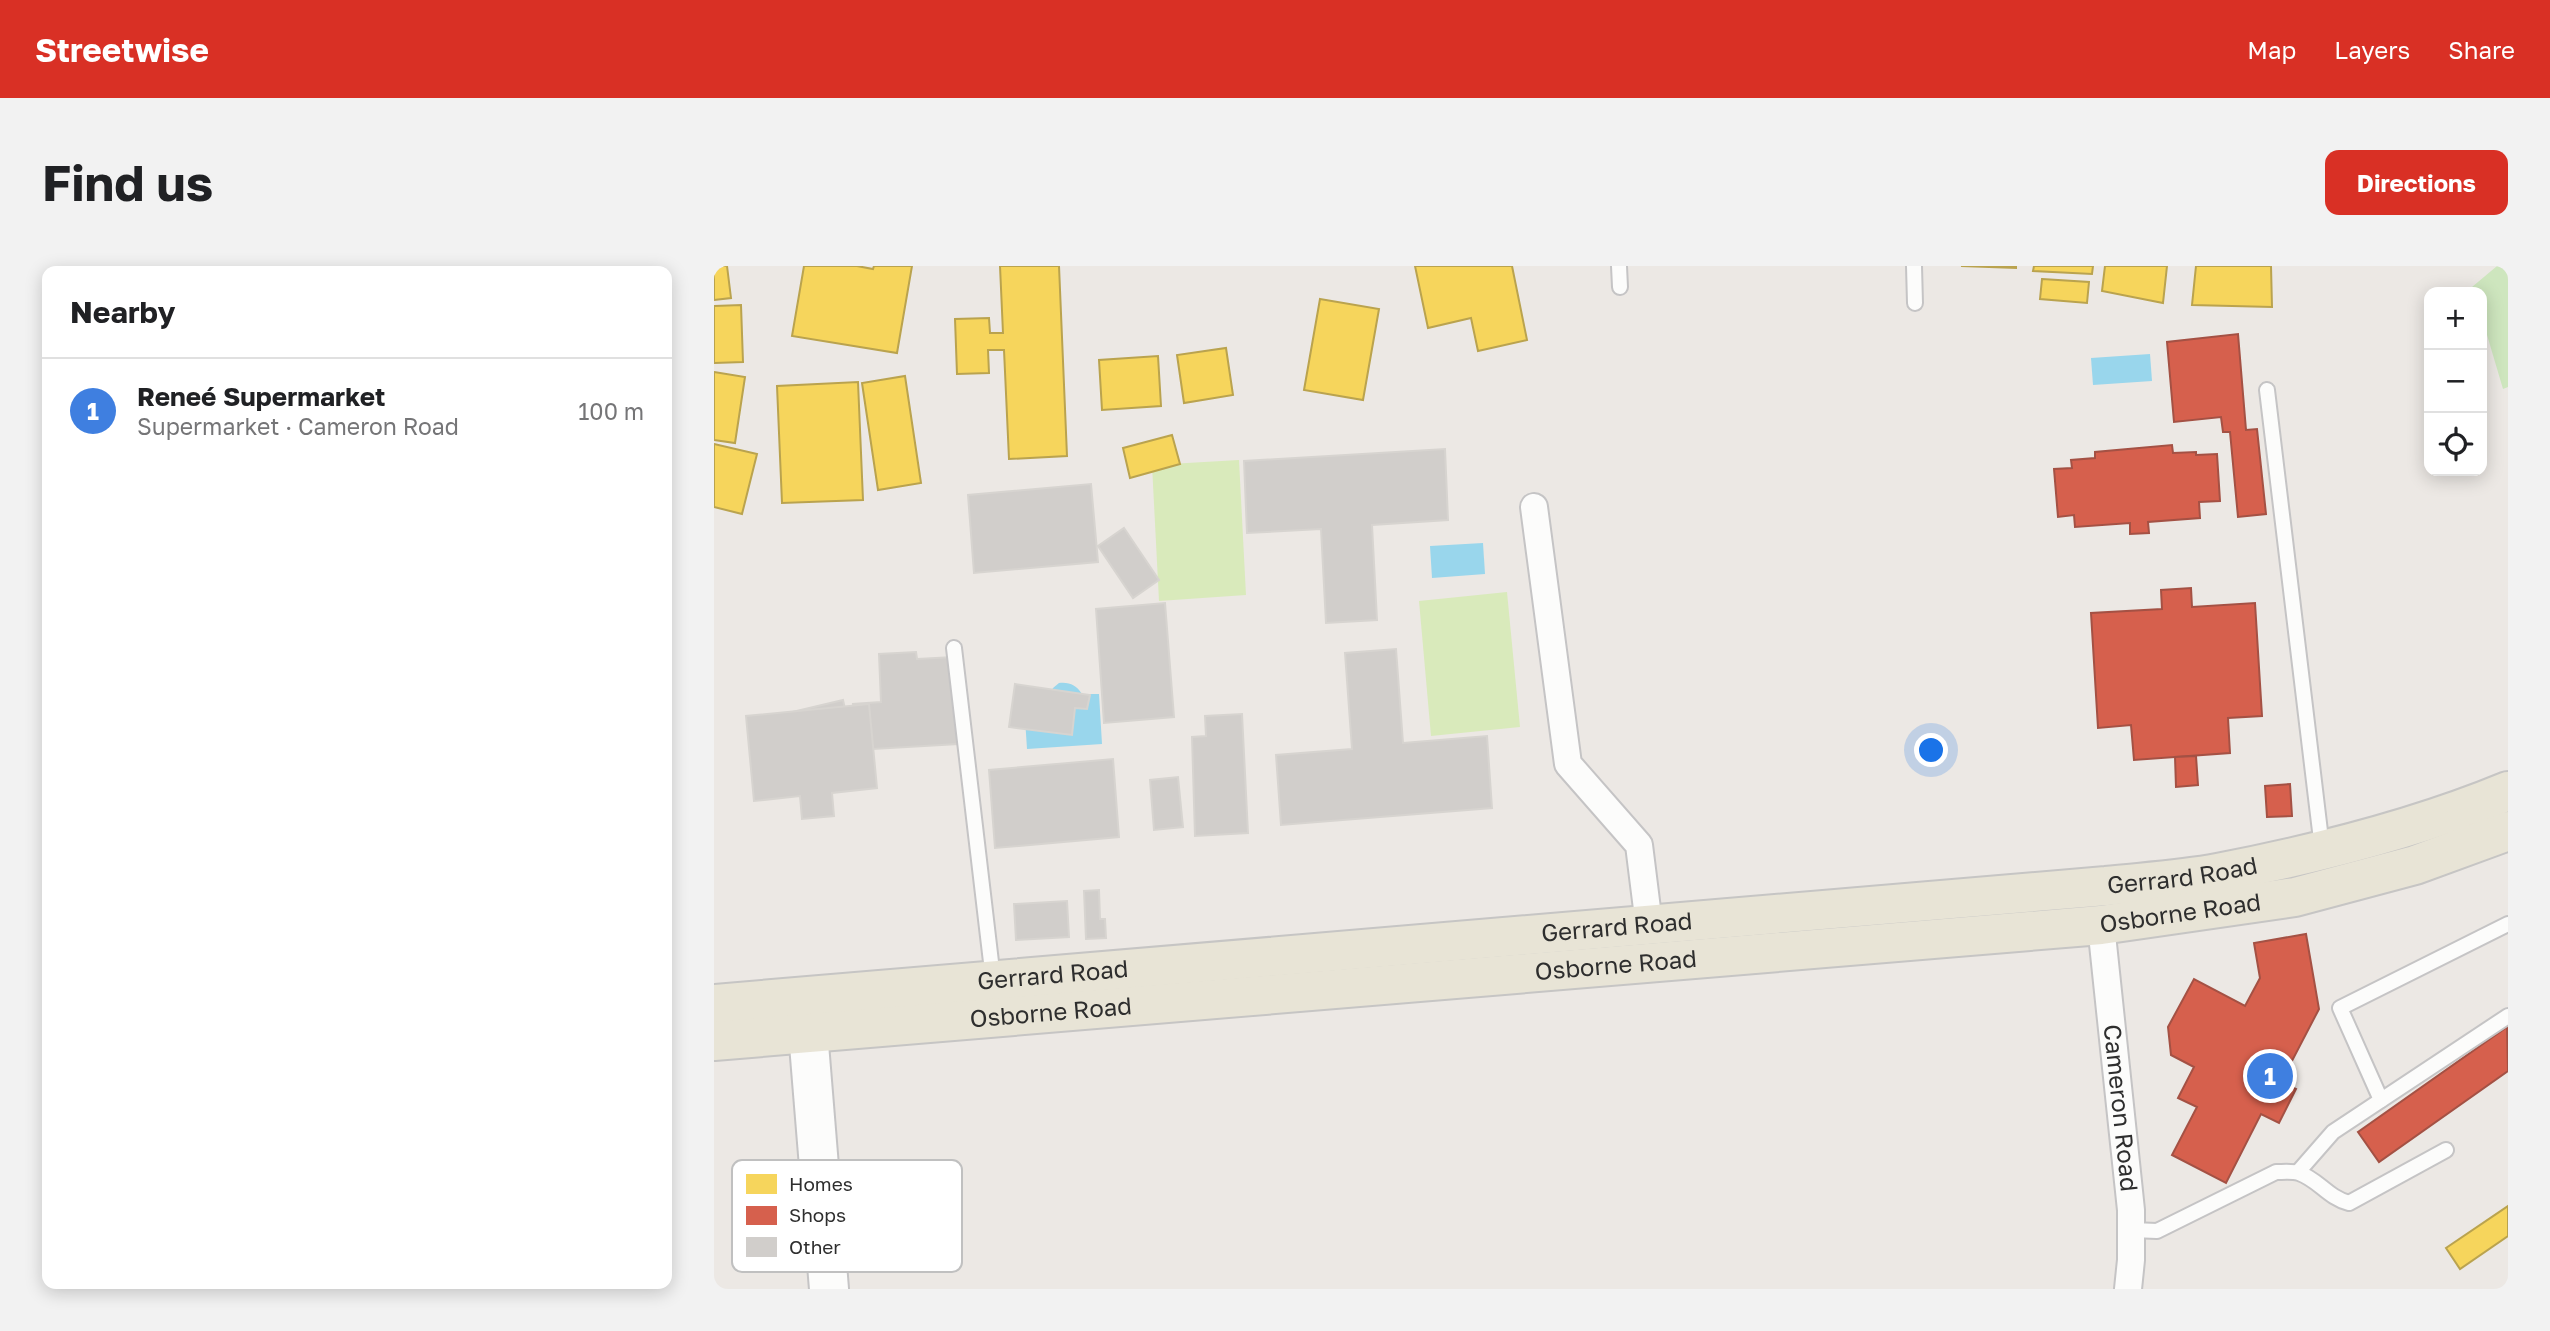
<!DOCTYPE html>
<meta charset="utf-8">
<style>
body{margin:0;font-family:"Golos Text",sans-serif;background:#f2f2f2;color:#202124}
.controls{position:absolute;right:21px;top:21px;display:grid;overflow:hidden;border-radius:14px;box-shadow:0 4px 18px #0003}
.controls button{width:63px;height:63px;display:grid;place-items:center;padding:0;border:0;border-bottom:2px solid #e0e0e0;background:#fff;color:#202124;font:35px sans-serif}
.you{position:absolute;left:1218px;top:485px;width:24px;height:24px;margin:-18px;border:5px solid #fff;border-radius:50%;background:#1a73e8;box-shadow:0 0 0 10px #1a73e833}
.badge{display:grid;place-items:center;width:46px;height:46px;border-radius:50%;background:#d93025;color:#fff;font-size:23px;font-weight:700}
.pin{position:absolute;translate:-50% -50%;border:4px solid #fff;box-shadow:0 2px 7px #0006}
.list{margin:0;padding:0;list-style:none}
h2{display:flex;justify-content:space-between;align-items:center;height:91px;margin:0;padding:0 28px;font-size:30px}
h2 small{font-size:23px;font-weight:400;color:#757577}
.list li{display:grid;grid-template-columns:46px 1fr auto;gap:21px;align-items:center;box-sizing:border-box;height:105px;padding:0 28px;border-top:2px solid #e0e0e0}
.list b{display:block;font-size:26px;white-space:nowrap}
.list p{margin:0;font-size:23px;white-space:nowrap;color:#757577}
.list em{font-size:23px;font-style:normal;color:#757577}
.icon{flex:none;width:38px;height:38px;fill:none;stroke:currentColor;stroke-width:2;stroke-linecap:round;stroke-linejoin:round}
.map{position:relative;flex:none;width:1794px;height:1023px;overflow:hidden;border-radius:14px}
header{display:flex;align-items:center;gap:42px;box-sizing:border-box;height:98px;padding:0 35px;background:#d93025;color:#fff}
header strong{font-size:33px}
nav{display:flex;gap:38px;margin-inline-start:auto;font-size:24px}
.intro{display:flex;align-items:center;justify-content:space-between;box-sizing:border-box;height:168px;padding:0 42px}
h1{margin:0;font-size:49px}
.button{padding:18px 32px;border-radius:14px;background:#d93025;color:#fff;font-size:24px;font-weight:700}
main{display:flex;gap:42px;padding:0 42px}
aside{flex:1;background:#fff;border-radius:14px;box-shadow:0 4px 18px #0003}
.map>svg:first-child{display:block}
.green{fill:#cee6be}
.pitch{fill:#d9eabb}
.water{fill:#99d6ec}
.homes{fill:#f6d55c;stroke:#baa34e;stroke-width:2}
.shops{fill:#d6604d;stroke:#a45144;stroke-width:2}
.building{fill:#d1cecb;stroke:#d7d4d0;stroke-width:2}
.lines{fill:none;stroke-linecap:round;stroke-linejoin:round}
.lane-casing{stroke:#c5c4c5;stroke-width:18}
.street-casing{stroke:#c5c4c5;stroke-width:30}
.secondary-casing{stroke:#c5c4c5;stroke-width:42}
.primary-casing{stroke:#c6c5c4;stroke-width:42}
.lane{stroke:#fcfcfb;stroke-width:14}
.street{stroke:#fcfcfb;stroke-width:26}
.secondary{stroke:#fcfcfb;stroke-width:38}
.primary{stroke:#e8e4d6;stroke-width:38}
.labels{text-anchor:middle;stroke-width:7;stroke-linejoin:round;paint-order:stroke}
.street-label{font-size:24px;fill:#2e2e2e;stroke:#fff}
.key{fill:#fff;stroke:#c0c0c0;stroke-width:2}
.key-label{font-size:19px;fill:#2e2e2e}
</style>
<header>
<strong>Streetwise</strong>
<nav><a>Map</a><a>Layers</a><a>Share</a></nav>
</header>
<div class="intro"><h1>Find us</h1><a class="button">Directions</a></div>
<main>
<aside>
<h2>Nearby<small></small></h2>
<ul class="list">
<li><span class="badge" style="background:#3f7fe0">1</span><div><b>Reneé Supermarket</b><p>Supermarket · Cameron Road</p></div><em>100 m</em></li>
</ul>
</aside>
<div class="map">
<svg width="1794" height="1023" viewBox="0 0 1794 1023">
<rect width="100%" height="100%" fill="#ece8e4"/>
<path class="green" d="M1783 0H1794V121L1789 123 1768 52V26H1760L1758 21Z"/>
<g class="pitch">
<path d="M525 194 532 329 445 335 438 199Z"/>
<path d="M793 326 806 461 717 470 705 335Z"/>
</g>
<g class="water">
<path d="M1436 88 1438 115 1379 119 1377 92Z"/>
<path d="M769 277 771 308 718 312 716 280Z"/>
<path d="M345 417C356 416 362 419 368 428H385L388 478 313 483 310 437 333 434 339 422Z"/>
</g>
<g class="homes">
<path d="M0 0H13L17 32 0 34Z"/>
<path d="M90 0H143L159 3 160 0H198L183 87 78 70Z"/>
<path d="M286 0H345L353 190 295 193 290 84H274L275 107 243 108 241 53 275 52 276 67H289Z"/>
<path d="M701 0H798L813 74 764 85 757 52 714 62Z"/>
<path d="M1247 0H1302V2Z"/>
<path d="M1320 0H1379L1378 8 1319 5Z"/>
<path d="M1391 0H1453L1449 37 1388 25Z"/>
<path d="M1482 0H1557L1558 41 1478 39Z"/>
<path d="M1328 13 1375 16 1373 37 1326 33Z"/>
<path d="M606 33 665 43 649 134 590 124Z"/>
<path d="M27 39 29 96 0 97V40Z"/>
<path d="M512 82 519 129 470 137 463 89Z"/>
<path d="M444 90 447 140 388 144 385 94Z"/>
<path d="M0 106 31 111 21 177 0 174Z"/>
<path d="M191 110 207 217 164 224 148 117Z"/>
<path d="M144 116 149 234 68 237 63 120Z"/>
<path d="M458 169 466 198 416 212 409 182Z"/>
<path d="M0 178 43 188 28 248 0 241Z"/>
<path d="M1794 940V970L1746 1003 1732 982Z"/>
</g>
<g class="shops">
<path d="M1524 68 1532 164 1543 163 1552 248 1524 251 1516 166H1509L1507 151 1460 156 1453 76Z"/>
<path d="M1458 179 1459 187 1482 186V189L1503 188 1506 235 1485 236 1486 252 1434 256 1435 267 1416 268V257L1361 261 1360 249 1344 251 1340 203 1358 202 1357 194 1381 192V186Z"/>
<path d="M1477 322 1478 341 1541 337 1548 450 1514 452 1516 487 1420 494 1417 459 1384 462 1377 347 1448 343 1447 324Z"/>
<path d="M1482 490 1484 519 1462 521 1461 491Z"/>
<path d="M1576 518 1578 550 1553 551 1551 520Z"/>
<path d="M1592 668 1605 743 1567 816 1582 823 1565 857 1547 848 1512 917 1458 889 1483 841 1464 832 1480 801 1457 789 1454 761 1480 713 1531 740 1546 712 1540 677Z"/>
<path d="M1793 761 1794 805 1665 896 1644 866Z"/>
</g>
<g class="building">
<path d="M731 183 734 254 658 259 663 354 612 357 607 263 533 267 530 195Z"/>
<path d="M377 218 384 296 260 307 254 229Z"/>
<path d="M410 262 445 314 419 332 384 280Z"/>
<path d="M451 337 460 451 390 457 382 343Z"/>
<path d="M682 383 689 477 773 470 778 542 567 559 562 489 638 483 631 387Z"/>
<path d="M202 386 203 393 239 391 244 478 142 484 139 438 167 436 165 388Z"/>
<path d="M301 418 376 429 373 443 361 442 358 469 295 461Z"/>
<path d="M129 434 139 479 63 496 53 452Z"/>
<path d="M155 438 163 522 118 527 120 550 88 553 86 530 40 535 32 450Z"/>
<path d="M528 448 534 567 481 570 478 471 492 470 491 450Z"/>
<path d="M399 493 405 571 281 582 275 504Z"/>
<path d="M464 511 469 561 440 564 436 514Z"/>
<path d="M385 624 386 653H391L392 672 372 673 370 625Z"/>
<path d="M353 635 355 671 302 674 300 638Z"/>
</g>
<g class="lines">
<defs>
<g id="lane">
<path d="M905 0 906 21"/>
<path d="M1200 0 1201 37"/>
<path d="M1553 124 1608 582"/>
<path d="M240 382 279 713"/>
<path d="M1667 834 1626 742 1794 658"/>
<path d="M1584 906 1619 866 1794 750"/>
<path d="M1418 964 1443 965 1562 906C1569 906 1579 905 1585 907 1605 914 1613 931 1635 937L1732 884"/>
</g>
<g id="street">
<path d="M820 241 854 498 925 579 935 659"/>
<path id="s1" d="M1387 659 1417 944V994L1414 1023"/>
</g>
<path id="secondary" d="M94 766 115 1023"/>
<g id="primary">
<path id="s2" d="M0 738 1392 620C1429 616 1467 614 1504 607 1602 588 1702 563 1794 525"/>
<path id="s3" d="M0 775 1387 659 1581 631 1701 599 1794 565"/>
</g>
</defs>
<use href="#lane" class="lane-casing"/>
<use href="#street" class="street-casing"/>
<use href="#secondary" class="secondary-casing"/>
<use href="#primary" class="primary-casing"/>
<use href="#lane" class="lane"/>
<use href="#street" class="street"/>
<use href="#secondary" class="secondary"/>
<use href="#primary" class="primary"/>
</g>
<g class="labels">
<g class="street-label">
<text dy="8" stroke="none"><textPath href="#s2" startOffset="1474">Gerrard Road</textPath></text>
<text dy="8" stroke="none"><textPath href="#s3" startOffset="1472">Osborne Road</textPath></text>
<text dy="8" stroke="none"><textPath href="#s2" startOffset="906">Gerrard Road</textPath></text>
<text dy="8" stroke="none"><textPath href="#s3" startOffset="905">Osborne Road</textPath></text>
<text dy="8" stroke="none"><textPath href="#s2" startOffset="340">Gerrard Road</textPath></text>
<text dy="8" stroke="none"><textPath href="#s3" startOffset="338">Osborne Road</textPath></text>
<text dy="8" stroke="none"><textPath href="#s1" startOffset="184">Cameron Road</textPath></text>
</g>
</g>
<rect x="18" y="894" width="230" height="112" rx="10" class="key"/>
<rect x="32" y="908" width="31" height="20" fill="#f6d55c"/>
<rect x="32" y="940" width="31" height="19" fill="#d6604d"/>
<rect x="32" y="971" width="31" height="20" fill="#d1cecb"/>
<g class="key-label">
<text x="75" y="925">Homes</text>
<text x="75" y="956">Shops</text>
<text x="75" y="988">Other</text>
</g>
</svg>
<div class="controls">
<button>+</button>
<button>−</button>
<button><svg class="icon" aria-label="locate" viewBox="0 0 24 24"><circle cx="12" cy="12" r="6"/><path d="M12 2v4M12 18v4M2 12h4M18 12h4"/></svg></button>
</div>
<div class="you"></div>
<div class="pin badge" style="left:1556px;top:810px;background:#3f7fe0">1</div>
</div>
</main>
